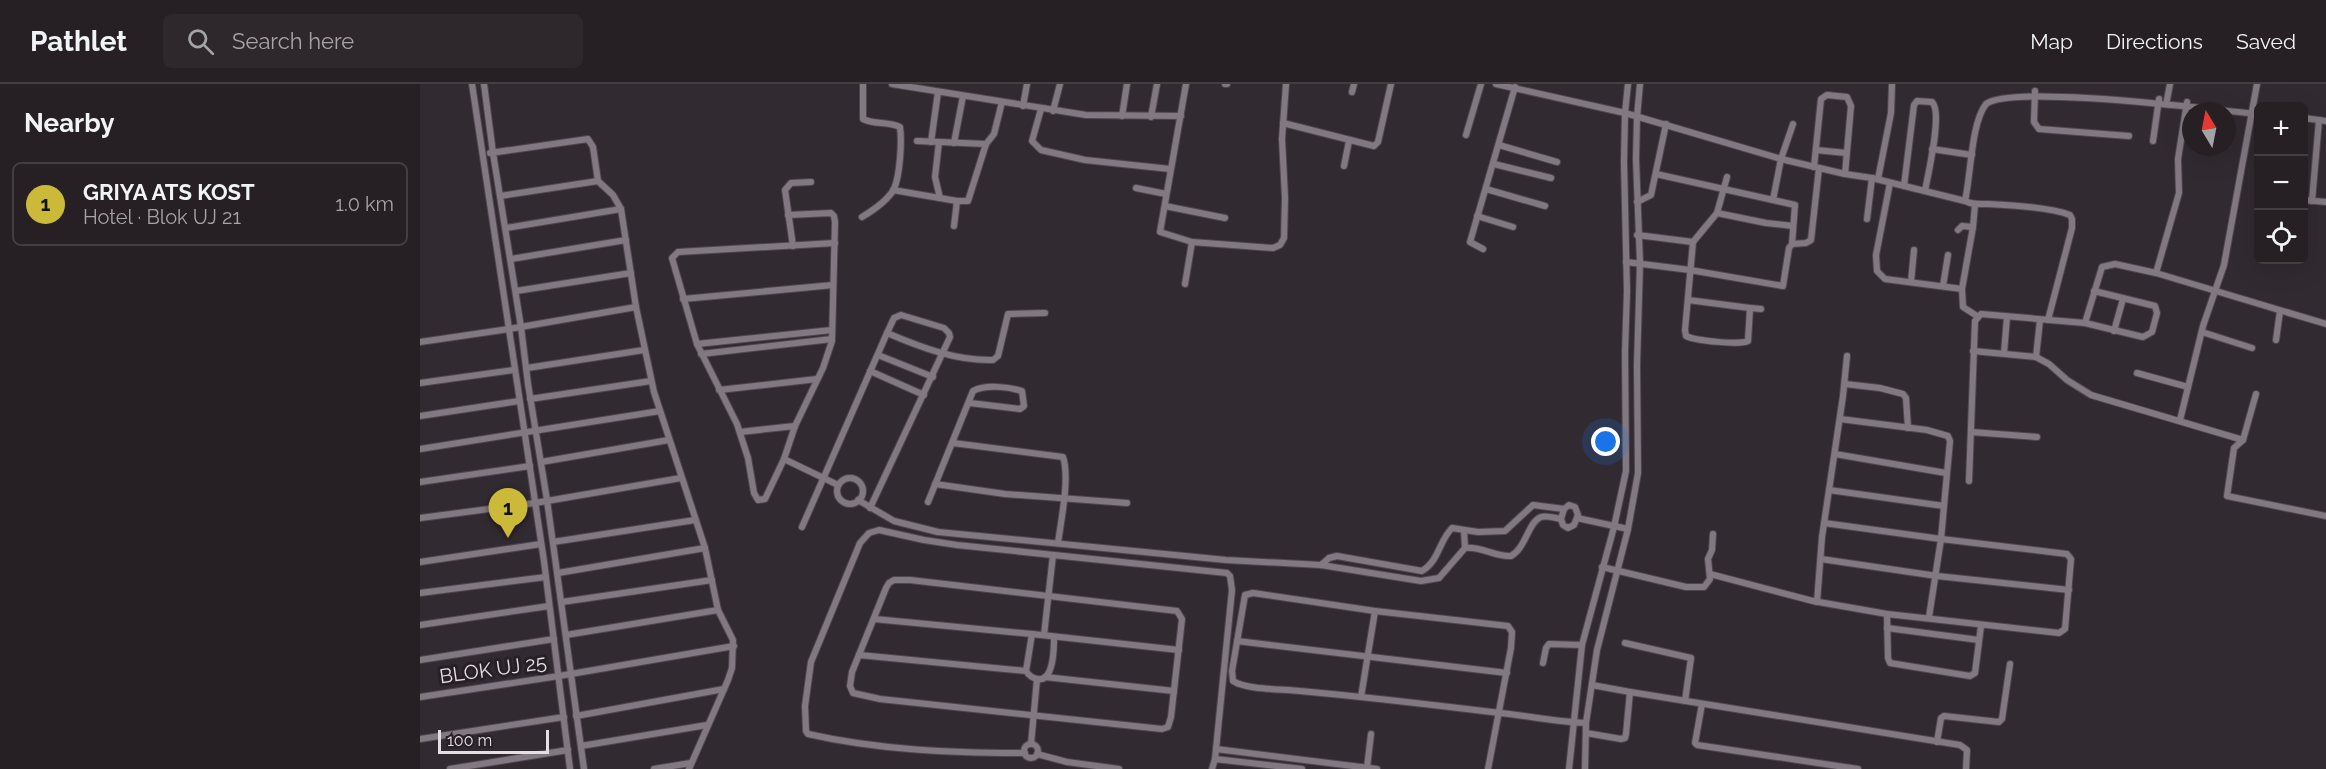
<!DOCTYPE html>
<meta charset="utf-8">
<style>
body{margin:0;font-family:Raleway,sans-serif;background:#2e282d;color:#f1f3f6}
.controls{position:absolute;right:18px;top:18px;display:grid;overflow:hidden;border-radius:9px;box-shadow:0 6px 24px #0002}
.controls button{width:54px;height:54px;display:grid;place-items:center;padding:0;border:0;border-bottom:2px solid #423e42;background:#262025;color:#f1f3f6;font:30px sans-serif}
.compass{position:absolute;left:1762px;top:18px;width:54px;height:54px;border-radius:50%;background:#262025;box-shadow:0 6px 24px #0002;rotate:350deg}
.scale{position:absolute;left:18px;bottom:15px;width:111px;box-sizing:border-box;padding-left:6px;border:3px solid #e5dfe4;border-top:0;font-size:16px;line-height:21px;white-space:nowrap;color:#e5dfe4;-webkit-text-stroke:4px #282027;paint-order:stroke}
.you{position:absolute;left:1186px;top:358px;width:21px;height:21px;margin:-15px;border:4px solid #fff;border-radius:50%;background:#1a73e8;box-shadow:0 0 0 9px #1a73e833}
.badge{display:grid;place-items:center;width:39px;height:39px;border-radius:50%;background:#cbba39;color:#111;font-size:20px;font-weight:700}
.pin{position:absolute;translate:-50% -50px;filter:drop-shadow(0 2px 3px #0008)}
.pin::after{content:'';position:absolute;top:32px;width:21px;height:18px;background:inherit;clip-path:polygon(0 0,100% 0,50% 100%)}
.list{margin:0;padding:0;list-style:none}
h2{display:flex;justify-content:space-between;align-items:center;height:78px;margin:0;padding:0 24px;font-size:26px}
h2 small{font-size:20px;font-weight:400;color:#a4a3a7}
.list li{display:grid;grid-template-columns:39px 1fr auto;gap:18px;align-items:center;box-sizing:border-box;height:84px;margin:0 12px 12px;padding:0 12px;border:2px solid #423e42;border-radius:9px}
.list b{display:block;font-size:22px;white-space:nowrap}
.list p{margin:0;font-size:20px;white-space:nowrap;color:#a4a3a7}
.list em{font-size:20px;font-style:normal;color:#a4a3a7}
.icon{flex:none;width:33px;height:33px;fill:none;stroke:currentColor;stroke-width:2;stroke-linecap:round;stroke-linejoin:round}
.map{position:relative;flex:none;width:1906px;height:685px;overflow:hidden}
header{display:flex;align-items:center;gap:36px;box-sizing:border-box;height:84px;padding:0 30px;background:#262025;border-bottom:2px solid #423e42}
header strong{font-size:28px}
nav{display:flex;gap:33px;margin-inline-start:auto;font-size:21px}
.search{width:420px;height:54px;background:#2e282d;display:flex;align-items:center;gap:15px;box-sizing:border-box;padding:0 21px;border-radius:9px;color:#a4a3a7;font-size:22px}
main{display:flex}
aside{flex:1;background:#262025}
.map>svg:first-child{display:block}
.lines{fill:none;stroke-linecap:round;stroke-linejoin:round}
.minor-casing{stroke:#4f474e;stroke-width:8}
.minor{stroke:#827881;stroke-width:6}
.labels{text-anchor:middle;stroke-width:6;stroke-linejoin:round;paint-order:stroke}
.street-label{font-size:20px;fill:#e5dfe4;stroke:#282027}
</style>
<header>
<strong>Pathlet</strong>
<div class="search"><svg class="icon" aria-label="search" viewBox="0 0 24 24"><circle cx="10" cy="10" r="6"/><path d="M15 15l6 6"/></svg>Search here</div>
<nav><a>Map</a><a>Directions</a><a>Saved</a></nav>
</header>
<main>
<aside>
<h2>Nearby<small></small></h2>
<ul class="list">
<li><span class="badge">1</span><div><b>GRIYA ATS KOST</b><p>Hotel · Blok UJ 21</p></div><em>1.0 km</em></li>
</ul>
</aside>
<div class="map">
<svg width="1906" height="685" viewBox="0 0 1906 685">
<rect width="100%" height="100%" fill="#322a31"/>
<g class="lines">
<defs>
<g id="minor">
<path d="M52 0 124 477 150 685"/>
<path d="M64 0 73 69 101 243 108 300 127 416 164 685"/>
<path d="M472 0 666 31 761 32"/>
<path d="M766 0 740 148 772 158 853 164 860 161 864 154 865 114 862 55 866 0"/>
<path d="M805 0H807"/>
<path d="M1076 0 1205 29 1361 75 1425 90 1452 94 1545 117C1551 91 1551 39 1566 20 1592 0 1793 26 1838 30"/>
<path d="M1615 7 1614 38 1619 45 1709 52"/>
<path d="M932 8 934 0"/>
<path d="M1747 16 1750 0"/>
<path d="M603 22 607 0"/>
<path d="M621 25 612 57 621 66 665 76 750 85"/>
<path d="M633 27 640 0"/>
<path d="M702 32 707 0"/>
<path d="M731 33 737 0"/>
<path d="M1884 34 1906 37"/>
<path d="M863 39 954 62 958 58 971 0"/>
<path d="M1046 51 1061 0"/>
<path d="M497 57 566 60"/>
<path d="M1733 57 1739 15"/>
<path d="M511 58 518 8"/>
<path d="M519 58 515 93 520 114"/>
<path d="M534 59 543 12"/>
<path d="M1079 61 1137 78"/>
<path d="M1512 65 1552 71"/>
<path d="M1396 66 1426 69"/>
<path d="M70 69 168 55 173 63 178 97"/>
<path d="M1074 80 1131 94"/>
<path d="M924 82 929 57"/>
<path d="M1394 83 1401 15 1407 11 1427 13 1431 22 1425 90"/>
<path d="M1236 90 1353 116 1361 75 1373 40"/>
<path d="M1458 95 1471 29 1472 0"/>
<path d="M1470 99 1456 171 1457 187 1465 195 1542 205 1543 223 1557 232"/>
<path d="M1484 102 1494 21 1497 17 1512 18C1523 28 1508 90 1505 107"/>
<path d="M716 104 746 110"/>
<path d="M1066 105 1125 122"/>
<path d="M473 106 537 117H548L566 60 574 50 582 18"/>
<path d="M80 112 178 97 193 111 201 125 216 223 234 308 285 464 298 526 313 556 312 584 308 596 269 685"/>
<path d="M1353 116 1375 121 1372 160"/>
<path d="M1884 116 1906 118"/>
<path d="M1545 117C1553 121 1559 120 1568 120 1590 121 1630 123 1650 131L1652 135V144L1628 236"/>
<path d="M1892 117 1899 36"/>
<path d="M1217 118 1231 111 1246 40"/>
<path d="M745 122 805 134"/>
<path d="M1297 129 1346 139 1373 142"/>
<path d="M368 131 411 129 414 132 415 138 412 257 403 284 375 342 364 375 418 401"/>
<path d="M1057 132 1093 143"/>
<path d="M442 133C452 127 468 116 474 105 480 91 482 58 480 43 468 37 454 41 443 35V0"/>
<path d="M1447 135 1452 94"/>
<path d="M534 142 537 117"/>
<path d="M86 144 201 125"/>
<path d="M1538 146 1542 142 1553 143"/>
<path d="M1217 151 1273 158 1297 129 1307 93"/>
<path d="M373 162 365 106 371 99 391 98"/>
<path d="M1063 165 1050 158 1095 3"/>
<path d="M91 175 206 156"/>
<path d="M1206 178 1270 186 1363 202 1369 164 1372 160 1386 159 1391 156 1399 84"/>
<path d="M1736 189 1759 109 1758 75 1767 18"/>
<path d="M1491 198 1494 166"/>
<path d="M765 200 772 158"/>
<path d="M1523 202 1528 171"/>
<path d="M1542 205 1553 143 1555 121"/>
<path d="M96 207 211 189"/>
<path d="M263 215 413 201"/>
<path d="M1268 216 1330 224 1328 257C1320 261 1276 257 1266 252L1265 246 1273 158"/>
<path d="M1330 224 1341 225"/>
<path d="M1665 239 1723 253 1732 248 1737 229 1735 222 1674 207"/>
<path d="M1694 247 1703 215"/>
<path d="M1782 248 1832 264"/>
<path d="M467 249C500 263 536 277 573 276L578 272 588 230 625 229"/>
<path d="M1856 256 1860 227"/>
<path d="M0 258 89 245 216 223"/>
<path d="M277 260 412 246"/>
<path d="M1553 267 1616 273 1629 280 1647 296 1671 311 1823 356 1814 364 1807 412 1906 432"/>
<path d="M1584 269 1587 233"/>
<path d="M281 270 412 255"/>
<path d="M458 271 513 293"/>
<path d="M1616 273 1620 236"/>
<path d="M107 284 224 266"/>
<path d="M450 287 504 311"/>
<path d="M1717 289 1768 303"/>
<path d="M0 299 94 286"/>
<path d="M1425 300 1460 304 1483 310 1486 314 1488 344"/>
<path d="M299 306 397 295"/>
<path d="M110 315 231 297"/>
<path d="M0 332 99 317"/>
<path d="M1760 336 1783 242 1804 181 1837 0"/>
<path d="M320 348 375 342"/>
<path d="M1551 348 1617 353"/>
<path d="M1823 356 1836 310"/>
<path d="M533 359 643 373C650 393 641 437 638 459"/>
<path d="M0 365 240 327"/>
<path d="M1415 370 1526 389"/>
<path d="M364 375 345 415 338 416 334 409 328 374 317 340 277 260 252 174 258 168 415 159"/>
<path d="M121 378 249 356"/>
<circle cx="430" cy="407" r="13"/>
<path d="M1549 397 1555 237 1561 230 1665 239 1682 183 1695 180 1736 189 1906 240"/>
<path d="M0 398 110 382"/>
<path d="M515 400 585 410 707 419"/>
<path d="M1409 406 1524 422"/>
<path d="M438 416 474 437 518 448 806 476 901 481 1001 497 1019 494 1045 464C1061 462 1075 473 1091 472 1106 464 1108 438 1121 433 1127 431 1135 434 1141 435"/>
<path d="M508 418 553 307C565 300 590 303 602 307L604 322 600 325 550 319"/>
<path d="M1149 421 1155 423 1158 431 1154 441 1148 444 1143 441 1141 435 1144 425Z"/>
<path d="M0 434 115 419 261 394"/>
<path d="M1157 434 1208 445"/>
<path d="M1404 439 1521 455 1530 357 1528 352 1507 346 1420 335"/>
<path d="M382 443 467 249 474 234 481 231 524 244 529 249 530 253 450 424"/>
<path d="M1044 447 1045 464"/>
<path d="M133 458 275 436"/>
<path d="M1401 475 1517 492 1649 506"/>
<path d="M0 478 121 460"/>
<path d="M901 481 909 474 917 472 1002 487C1019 477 1019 457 1032 444L1058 448 1085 447 1113 421 1144 425"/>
<path d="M1182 483 1266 503H1284L1290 495 1288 475 1292 466 1293 450"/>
<path d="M138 489 285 464"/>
<path d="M1290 490 1393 517 1467 530 1639 549 1645 545 1651 475 1647 470 1521 455 1509 533"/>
<path d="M474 496H490L757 527 762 535 751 633 748 643 742 645 460 615 433 609 430 602 432 588 466 504 469 499Z"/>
<path d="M0 509 126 493"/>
<path d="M142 518 292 496"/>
<path d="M1397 518 1402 453 1423 312 1427 272"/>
<path d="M1467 530 1468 574 1470 579 1550 592 1555 589 1561 542"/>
<path d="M454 535 612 550"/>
<path d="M0 541 129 522"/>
<path d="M1467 544 1559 556"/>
<path d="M146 551 298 526"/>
<path d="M624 551 633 471"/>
<path d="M817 557 1087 589"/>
<path d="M1205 559 1271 574 1265 617"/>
<path d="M439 571 606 587C611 595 624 600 629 588 634 578 634 563 634 553"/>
<path d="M0 576 134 555"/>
<path d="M1123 579 1126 564 1129 560 1162 561"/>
<path d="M606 587 612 550 759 566"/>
<path d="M625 593 754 607"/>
<path d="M1210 608 1540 661 1547 666 1546 685"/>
<path d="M0 613 139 592 314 562"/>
<path d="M941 613 955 527"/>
<path d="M1282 620 1275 659 1277 661 1438 685"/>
<path d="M156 632 304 605"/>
<path d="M1166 649 1201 655 1205 654 1206 650 1210 608 1172 601"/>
<path d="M0 655 144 633"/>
<path d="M1517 658 1521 634 1524 632 1579 638 1582 635 1590 580"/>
<path d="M611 660 617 595"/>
<circle cx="611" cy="667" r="7"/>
<path d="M161 662 287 641"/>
<path d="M796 665 957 685"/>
<path d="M605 669C533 669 458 666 388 650L386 647 385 622 391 578 440 459 449 449 459 446 504 456 537 461 807 489 810 492 812 506 795 675 792 685"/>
<path d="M617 670 647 678 699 685"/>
<path d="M795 675 882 685"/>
<path d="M947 684 951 650"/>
<path d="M30 685 148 666"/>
<path d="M234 685 271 679"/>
<path d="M1068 685 1091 564 1092 548 1088 542 955 527 833 509 825 511 812 587 813 597C826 606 864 605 880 607 947 613 1014 621 1080 629 1109 632 1137 638 1166 639"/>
<path d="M1149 685 1162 561 1194 443 1206 387 1205 268 1207 207 1204 78 1205 29 1208 0"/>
<path d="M1165 685 1166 639 1177 566 1208 445 1218 389 1217 281 1220 179 1216 75 1217 33 1220 0"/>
</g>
</defs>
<use href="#minor" class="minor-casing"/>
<use href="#minor" class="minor"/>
</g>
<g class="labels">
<g class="street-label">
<text transform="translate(73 585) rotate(-8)" y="7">BLOK UJ 25</text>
</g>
</g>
</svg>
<div class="controls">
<button>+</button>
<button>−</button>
<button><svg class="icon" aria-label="locate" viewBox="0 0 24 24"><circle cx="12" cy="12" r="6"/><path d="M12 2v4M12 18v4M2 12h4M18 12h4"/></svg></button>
</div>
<svg class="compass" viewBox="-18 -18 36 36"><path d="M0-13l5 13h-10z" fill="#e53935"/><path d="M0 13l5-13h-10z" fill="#a4a3a7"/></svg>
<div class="scale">100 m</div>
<div class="you"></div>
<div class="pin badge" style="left:88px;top:454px">1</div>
</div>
</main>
